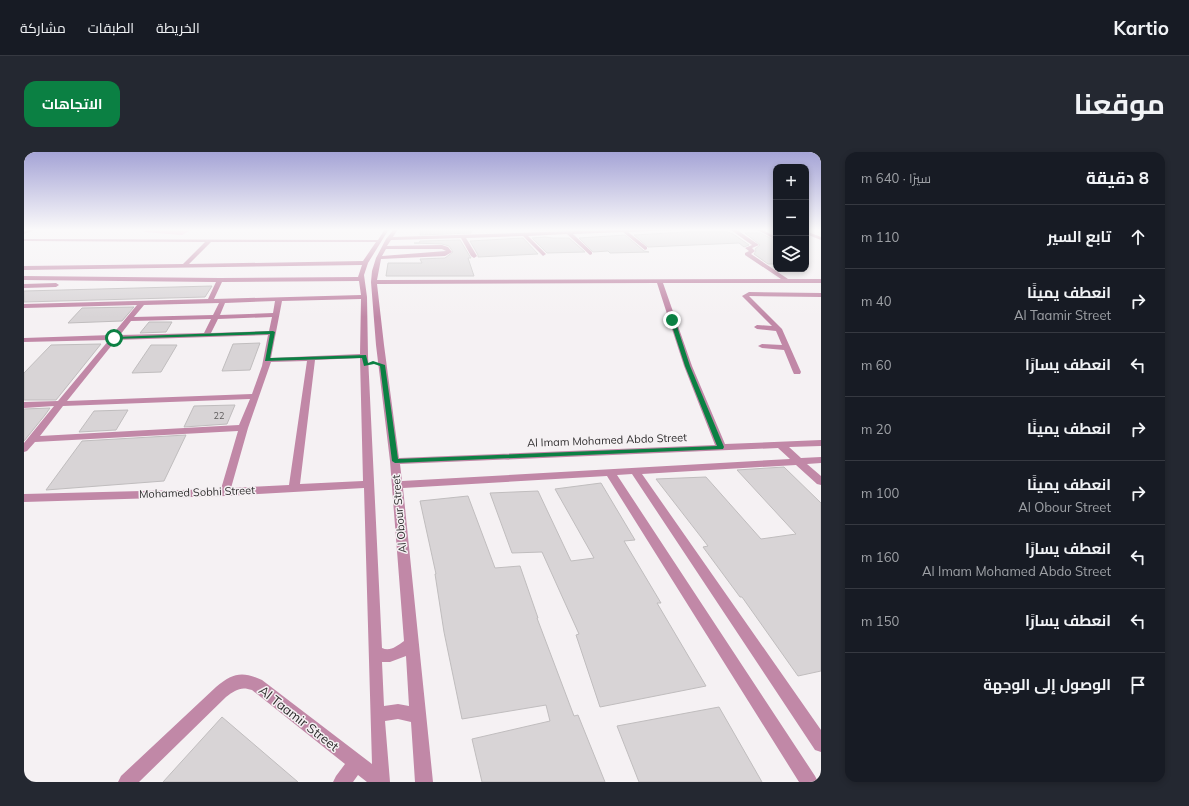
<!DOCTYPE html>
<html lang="ar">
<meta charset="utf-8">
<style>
body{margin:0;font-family:Mulish,Cairo,sans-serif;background:#242831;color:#f1f3f6;direction:rtl}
.controls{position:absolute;right:12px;top:12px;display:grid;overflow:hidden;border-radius:8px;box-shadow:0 2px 6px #0003}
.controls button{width:36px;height:36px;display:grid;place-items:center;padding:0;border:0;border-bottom:1px solid #363941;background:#171b24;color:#f1f3f6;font:20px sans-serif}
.stop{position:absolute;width:12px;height:12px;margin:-9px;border:3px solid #0b8043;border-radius:50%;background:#fff}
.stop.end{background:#0b8043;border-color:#fff;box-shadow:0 1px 4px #0008}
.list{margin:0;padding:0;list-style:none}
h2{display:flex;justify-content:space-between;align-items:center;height:52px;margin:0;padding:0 16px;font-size:17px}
h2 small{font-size:13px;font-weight:400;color:#9ea1a6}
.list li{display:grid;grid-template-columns:26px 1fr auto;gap:12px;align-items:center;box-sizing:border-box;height:64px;padding:0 16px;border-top:1px solid #363941}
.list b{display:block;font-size:15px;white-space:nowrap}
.list p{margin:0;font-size:13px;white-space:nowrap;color:#9ea1a6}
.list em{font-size:13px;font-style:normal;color:#9ea1a6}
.icon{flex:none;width:22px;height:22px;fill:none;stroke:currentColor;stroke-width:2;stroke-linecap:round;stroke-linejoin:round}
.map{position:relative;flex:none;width:797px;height:630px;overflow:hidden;direction:ltr;border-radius:12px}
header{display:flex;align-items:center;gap:24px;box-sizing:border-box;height:56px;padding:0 20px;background:#171b24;border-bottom:1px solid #363941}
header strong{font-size:19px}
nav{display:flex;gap:22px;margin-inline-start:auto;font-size:14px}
.intro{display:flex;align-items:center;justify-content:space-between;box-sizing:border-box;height:96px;padding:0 24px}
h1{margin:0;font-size:28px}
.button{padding:10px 18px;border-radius:12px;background:#0b8043;color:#fff;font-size:14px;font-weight:700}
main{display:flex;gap:24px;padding:0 24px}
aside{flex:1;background:#171b24;border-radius:12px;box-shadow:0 2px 6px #0003}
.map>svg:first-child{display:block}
.built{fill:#efe3e9}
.green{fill:#f5afd5}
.building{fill:#d8d4d6;stroke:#c0bdbe}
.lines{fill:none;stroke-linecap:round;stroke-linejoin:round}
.minor{fill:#c188a7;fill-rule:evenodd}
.route{fill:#0b8043}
.labels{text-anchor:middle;stroke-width:3;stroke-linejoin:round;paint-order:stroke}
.number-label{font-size:9px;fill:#5a5859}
.street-label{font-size:11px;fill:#302e2f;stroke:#f5f1f3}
.near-street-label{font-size:13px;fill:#302e2f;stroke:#f5f1f3}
</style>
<header>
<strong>Kartio</strong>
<nav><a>الخريطة</a><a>الطبقات</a><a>مشاركة</a></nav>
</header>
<div class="intro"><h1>موقعنا</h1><a class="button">الاتجاهات</a></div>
<main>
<aside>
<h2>8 دقيقة<small>سيرًا · 640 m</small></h2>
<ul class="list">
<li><svg class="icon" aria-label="ahead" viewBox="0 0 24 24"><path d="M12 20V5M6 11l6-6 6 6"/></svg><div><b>تابع السير</b></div><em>110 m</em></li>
<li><svg class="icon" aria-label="right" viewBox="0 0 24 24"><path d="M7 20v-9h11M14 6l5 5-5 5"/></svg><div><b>انعطف يمينًا</b><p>Al Taamir Street</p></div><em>40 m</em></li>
<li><svg class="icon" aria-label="left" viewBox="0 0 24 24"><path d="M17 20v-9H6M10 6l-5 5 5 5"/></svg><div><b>انعطف يسارًا</b></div><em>60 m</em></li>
<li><svg class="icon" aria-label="right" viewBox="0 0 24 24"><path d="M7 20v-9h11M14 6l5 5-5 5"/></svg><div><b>انعطف يمينًا</b></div><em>20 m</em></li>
<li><svg class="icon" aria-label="right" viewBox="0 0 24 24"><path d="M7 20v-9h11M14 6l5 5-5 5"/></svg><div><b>انعطف يمينًا</b><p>Al Obour Street</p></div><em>100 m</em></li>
<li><svg class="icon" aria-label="left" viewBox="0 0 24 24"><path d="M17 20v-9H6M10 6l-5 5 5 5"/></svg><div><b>انعطف يسارًا</b><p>Al Imam Mohamed Abdo Street</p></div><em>160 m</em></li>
<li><svg class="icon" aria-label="left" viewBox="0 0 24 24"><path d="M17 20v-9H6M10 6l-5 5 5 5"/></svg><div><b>انعطف يسارًا</b></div><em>150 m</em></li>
<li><svg class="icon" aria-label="arrive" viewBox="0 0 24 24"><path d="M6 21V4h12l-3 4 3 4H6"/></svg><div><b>الوصول إلى الوجهة</b></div></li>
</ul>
</aside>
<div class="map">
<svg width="797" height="630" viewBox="0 0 797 630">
<rect width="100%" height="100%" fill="#f5f1f3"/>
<path class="built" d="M507 77H605L507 81Z"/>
<path class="green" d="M125 77H169L158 83 119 80Z"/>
<g class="building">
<path d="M397 77H449L447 81 396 83Z"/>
<path d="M662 80H704L709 82 725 93 720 95 715 91 624 95 610 83Z"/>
<path d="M721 81H736L752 89V112H744L730 102 732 99 731 97 736 93Z"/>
<path d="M601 83 620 99 625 100 586 101 584 99 569 100 555 86Z"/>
<path d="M521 85 529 86H545L561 100 523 101 508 86Z"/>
<path d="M499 86 514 102 454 105V103L446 89Z"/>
<path d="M436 88 447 106H444L450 124H362L364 111H398L396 107 421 106 429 100 425 94 418 92 390 91H395L396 89Z"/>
<path d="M188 134 181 145 0 150V139Z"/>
<path d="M110 155 98 169 44 171 58 156Z"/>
<path d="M125 170H148L142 180 116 181Z"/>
<path d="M236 191 226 218 198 219 209 192Z"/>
<path d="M77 192 32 248H0V221L27 193Z"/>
<path d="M127 193H153L137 220 108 221Z"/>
<path d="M211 253 203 272 160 275 170 254Z"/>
<path d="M26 256 21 263 0 289V257Z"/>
<path d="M104 258 92 278 55 280 70 259Z"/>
<path d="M162 283 140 329 22 338 58 289Z"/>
<path d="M760 315 797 351V519L774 524 718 445H716L679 395 684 394 632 327 682 325 737 387 772 382 713 318Z"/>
<path d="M577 331 611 388 600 389 637 451H633L682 534 576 555 552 483 555 482 518 400 488 401 466 341 514 339 547 409 570 406 531 337Z"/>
<path d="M444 344 471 416 496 414 514 466H513L550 564 554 563 581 630H458L448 587 526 569 522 553 438 567 420 480 411 422H412L396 349Z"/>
<path d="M695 555 738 630H615L593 574Z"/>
<path d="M198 565 274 630H139Z"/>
</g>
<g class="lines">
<g class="minor">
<path d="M7 77H13L0 82V79Z"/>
<path d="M361 77H365L344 111 340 123 343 145 344 204 358 496C366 500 373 494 380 489L366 309 352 193 347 130 348 119 352 106 362 87 370 77H374L369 85 613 77H716L713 78 735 93 728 96 731 99 727 102 764 127H797V131H639L668 214 701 292 797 288V294L765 295 777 306 797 305V311L783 312 797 324V333L793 332 772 313 618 322 797 578V600L791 598 608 322 593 323 791 624 794 630H775L583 324 379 336 409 630H391L387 570 374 567 361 569 366 630H343L334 623 329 630H309L312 624 321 612 228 538C217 534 211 538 202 545L115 630H94L97 624 192 535C209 521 218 519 238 528L348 612 340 336 201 344 0 350V342L197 337 214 279 11 290 3 299 0 300V291L30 254 0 256V250L34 249 85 188 0 190V186L88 183 113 153 0 156V152L184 147 192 130 0 128V124L196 126 334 125 338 113 0 118V114L159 112 181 90 0 89V87L354 88ZM649 78H707L728 93 721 96 725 99 721 101V103L757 127 353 128 357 107 421 104 428 100 424 95 418 93 363 94 367 88 437 86 447 104 450 106 453 104 442 86 499 84 519 104 522 102 504 84 543 82 566 103 568 102V100L549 82 599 80 621 98 623 97V95L604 80ZM187 90H352L339 109 165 112ZM362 97H418L422 99 358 104ZM335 129 337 143 190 147 198 130ZM633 131 660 214 691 293 375 306 360 193 353 132ZM337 147 336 202 247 206 258 149ZM251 149 249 161 196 163 201 151ZM195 151 189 163 110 165 120 153ZM248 165 245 179 187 181 194 167ZM187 167 180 181 96 183 107 169ZM244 183 238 214 228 242 43 249 92 188ZM336 206 339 329 276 332 291 208ZM283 209 265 333 207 336 224 276 247 210ZM226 247 215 273 16 284 39 254ZM754 296 766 307 378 329 376 312ZM382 504 385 554 374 552 360 554 358 510H366Z"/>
<path d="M732 77H737L752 85V88Z"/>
<path d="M782 79 797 85V88L782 82Z"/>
<path d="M0 132 32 131 35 133 32 135 0 136Z"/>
<path d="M725 140 797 141V145L725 144 758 177 777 220 776 222H770L769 220 760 198 738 196 734 194 738 192 758 193 752 179 733 177 730 175 733 173 748 174 718 144Z"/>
</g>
</g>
<linearGradient id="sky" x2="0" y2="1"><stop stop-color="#a5a4d6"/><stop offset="0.47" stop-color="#faf9fa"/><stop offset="1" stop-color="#faf9fa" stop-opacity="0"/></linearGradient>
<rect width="797" height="165" fill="url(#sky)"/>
<path class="route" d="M648 166 651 168 666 214 700 295 699 297 371 311 368 309 356 214 350 212 340 214 338 206 241 209 246 182 90 187 88 186 90 185 249 179 251 180 246 206 342 203 344 211 349 209 361 213 374 307 693 294 661 214 646 168Z"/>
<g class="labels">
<g class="number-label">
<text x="195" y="267">22</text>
</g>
<g class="street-label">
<text transform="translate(583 288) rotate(-2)" y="4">Al Imam Mohamed Abdo Street</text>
<text transform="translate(173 340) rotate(-2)" y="4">Mohamed Sobhi Street</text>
<text transform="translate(375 362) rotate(-95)" y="4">Al Obour Street</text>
</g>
<g class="near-street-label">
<text transform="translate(275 566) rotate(38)" y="5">Al Taamir Street</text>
</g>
</g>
</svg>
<div class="controls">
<button>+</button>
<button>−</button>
<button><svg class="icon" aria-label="layers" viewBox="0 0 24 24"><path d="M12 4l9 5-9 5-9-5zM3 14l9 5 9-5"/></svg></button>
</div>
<div class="stop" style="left:90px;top:186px"></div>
<div class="stop end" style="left:648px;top:168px"></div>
</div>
</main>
